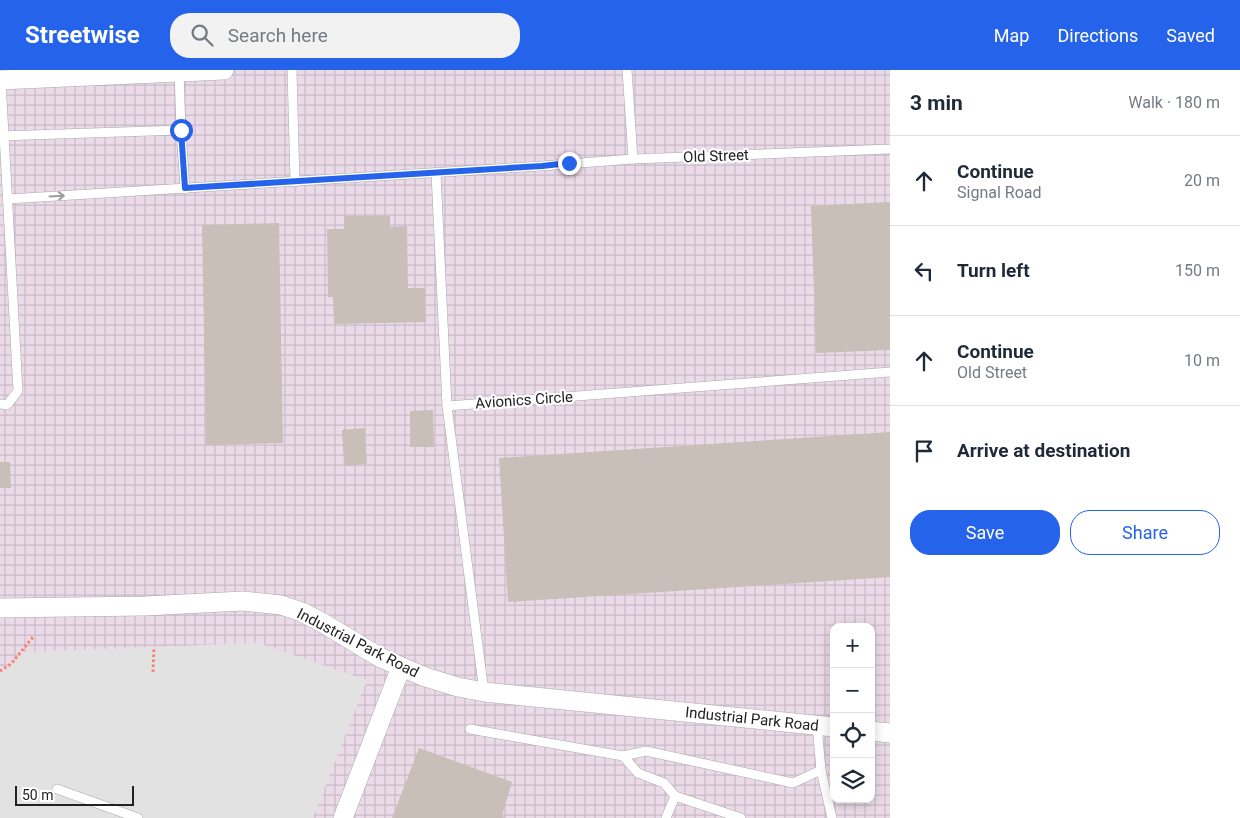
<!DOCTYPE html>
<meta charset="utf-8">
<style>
body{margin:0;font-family:Roboto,sans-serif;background:#f2f2f3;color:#1f2937}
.controls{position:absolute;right:15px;bottom:15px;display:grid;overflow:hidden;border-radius:10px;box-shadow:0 2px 12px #0003}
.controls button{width:45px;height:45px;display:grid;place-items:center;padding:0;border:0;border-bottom:1px solid #e0e1e3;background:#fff;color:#1f2937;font:25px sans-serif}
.scale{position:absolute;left:15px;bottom:12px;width:119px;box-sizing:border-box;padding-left:5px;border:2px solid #222;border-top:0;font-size:14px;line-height:18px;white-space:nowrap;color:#222;-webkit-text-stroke:4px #fff;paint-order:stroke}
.stop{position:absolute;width:15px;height:15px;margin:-11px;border:4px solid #2563eb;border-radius:50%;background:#fff}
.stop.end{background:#2563eb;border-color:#fff;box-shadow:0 1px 5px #0008}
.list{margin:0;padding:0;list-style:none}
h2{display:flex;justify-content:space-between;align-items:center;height:65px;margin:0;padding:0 20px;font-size:21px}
h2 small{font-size:16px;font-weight:400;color:#747a83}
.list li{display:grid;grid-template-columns:32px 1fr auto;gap:15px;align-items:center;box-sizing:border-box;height:90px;padding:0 20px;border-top:1px solid #e0e1e3}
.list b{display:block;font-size:19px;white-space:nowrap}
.list p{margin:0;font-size:16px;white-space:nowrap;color:#747a83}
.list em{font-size:16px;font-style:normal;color:#747a83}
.actions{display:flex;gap:10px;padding:15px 20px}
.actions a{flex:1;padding:11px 0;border:1px solid #2563eb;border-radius:20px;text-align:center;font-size:18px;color:#2563eb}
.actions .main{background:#2563eb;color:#fff}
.icon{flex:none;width:28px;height:28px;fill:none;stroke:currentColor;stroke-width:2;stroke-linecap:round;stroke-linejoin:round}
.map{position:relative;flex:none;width:890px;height:748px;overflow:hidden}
header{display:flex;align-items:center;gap:30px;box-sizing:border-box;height:70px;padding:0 25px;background:#2563eb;color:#fff}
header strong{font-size:24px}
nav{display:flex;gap:28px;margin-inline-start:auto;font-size:18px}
.search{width:350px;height:45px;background:#f2f2f3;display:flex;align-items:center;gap:12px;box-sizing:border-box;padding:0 18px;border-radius:20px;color:#747a83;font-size:19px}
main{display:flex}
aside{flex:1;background:#fff}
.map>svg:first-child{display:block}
.industrial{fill:url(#industrial-grid);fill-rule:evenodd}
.parking{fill:#e2e2e2}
.building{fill:#c7bfb8}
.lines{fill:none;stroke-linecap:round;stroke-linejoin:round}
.service-casing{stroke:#a9a9a9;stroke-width:10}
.minor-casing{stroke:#a9a9a9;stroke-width:20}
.path{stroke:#fa8072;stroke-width:3;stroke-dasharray:2.5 2.5;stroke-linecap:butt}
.service{stroke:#fff;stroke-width:9}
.minor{stroke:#fff;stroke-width:19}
.oneway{stroke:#9c9c9c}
.route{stroke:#2563eb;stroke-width:6}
.labels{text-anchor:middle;stroke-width:4.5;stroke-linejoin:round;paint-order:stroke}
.street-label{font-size:15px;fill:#222;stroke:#fff}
</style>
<header>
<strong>Streetwise</strong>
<div class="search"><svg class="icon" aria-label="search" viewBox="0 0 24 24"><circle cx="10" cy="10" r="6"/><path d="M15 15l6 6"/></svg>Search here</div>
<nav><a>Map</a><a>Directions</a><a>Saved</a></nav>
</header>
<main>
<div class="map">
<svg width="890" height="748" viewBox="0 0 890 748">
<defs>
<pattern id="industrial-grid" width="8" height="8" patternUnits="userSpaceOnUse" patternTransform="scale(1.25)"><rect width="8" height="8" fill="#ebdbe8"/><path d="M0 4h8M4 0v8" fill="none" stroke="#c9bcc7"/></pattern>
</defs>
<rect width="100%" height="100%" fill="#f2efe9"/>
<path class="industrial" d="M0 0H890V748H0ZM834 557H871V729H834Z"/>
<path class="parking" d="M258 573 367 610 313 748H0V603L24 582Z"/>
<g class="building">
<path d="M890 132V280L816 283 811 136Z"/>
<path d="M344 146H390V157L407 156 408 218H425L426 252 334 254 333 227H328L327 159H344Z"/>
<path d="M279 153 283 373 206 375 202 155Z"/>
<path d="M433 340 434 377H410V341Z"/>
<path d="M365 358 367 394 344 396 342 360Z"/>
<path d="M890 362V507L508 532 499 388Z"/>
<path d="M0 392H10L11 418H0Z"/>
<path d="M419 678 512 712 502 746 506 748H392Z"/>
</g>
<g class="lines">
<defs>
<g id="service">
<path d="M292 0 295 112"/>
<path d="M627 0 633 89"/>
<path d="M179 2 181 60 185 119"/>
<path d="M0 66 181 60"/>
<path d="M436 103 447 336 484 622"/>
<path d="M8 129 542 96 633 89 890 79"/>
<path d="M0 334 7 335 18 321 1 10"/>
<path d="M447 336 890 302"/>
<path d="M470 659 623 686 646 681 793 713 821 700 817 655"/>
<path d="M623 686 638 703 664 713 675 726 666 748"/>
<path d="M821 700 832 748"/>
<path d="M57 719 138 748"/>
<path d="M675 726 741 748"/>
</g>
<g id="minor">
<path d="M0 10 224 0"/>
<path d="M0 538 145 536 243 531 281 535 302 542 323 553 381 588 425 607 458 617 484 622 834 657"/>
<path d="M871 661 890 663"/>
<path d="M343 748 401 597"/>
</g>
</defs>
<use href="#service" class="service-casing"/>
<use href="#minor" class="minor-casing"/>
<g class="path">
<path d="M0 601 11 594 33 567"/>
<path d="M153 602 154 577"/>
</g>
<use href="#service" class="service"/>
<use href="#minor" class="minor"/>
</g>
<defs><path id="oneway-shaft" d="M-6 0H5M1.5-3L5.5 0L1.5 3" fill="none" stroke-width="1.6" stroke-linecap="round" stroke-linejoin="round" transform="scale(1.25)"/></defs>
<use class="oneway" href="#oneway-shaft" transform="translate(57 126) rotate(-3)"/>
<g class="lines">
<path class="route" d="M181 60 185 118 542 96 569 93"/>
</g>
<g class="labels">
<g class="street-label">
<text transform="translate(716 86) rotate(-2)" y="5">Old Street</text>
<text transform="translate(524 330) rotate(-4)" y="5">Avionics Circle</text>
<text transform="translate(358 573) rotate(27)" y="5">Industrial Park Road</text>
<text transform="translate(752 649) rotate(6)" y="5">Industrial Park Road</text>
</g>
</g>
</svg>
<div class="controls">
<button>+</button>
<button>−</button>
<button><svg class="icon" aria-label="locate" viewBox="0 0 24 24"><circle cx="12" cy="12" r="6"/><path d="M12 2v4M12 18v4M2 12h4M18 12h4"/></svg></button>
<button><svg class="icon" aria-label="layers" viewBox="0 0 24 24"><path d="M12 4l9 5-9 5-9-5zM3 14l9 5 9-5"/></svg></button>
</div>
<div class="scale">50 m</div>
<div class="stop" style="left:181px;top:60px"></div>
<div class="stop end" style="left:569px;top:93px"></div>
</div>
<aside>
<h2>3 min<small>Walk · 180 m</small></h2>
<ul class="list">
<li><svg class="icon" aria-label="ahead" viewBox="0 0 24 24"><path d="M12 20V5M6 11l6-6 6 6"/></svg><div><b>Continue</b><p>Signal Road</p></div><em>20 m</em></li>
<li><svg class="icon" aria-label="left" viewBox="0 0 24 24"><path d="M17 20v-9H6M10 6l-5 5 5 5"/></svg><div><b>Turn left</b></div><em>150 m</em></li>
<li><svg class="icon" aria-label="ahead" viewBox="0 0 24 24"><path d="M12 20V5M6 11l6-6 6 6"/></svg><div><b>Continue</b><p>Old Street</p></div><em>10 m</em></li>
<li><svg class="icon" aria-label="arrive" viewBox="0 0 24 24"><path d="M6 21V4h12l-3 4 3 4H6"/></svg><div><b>Arrive at destination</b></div></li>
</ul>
<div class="actions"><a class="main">Save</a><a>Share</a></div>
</aside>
</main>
